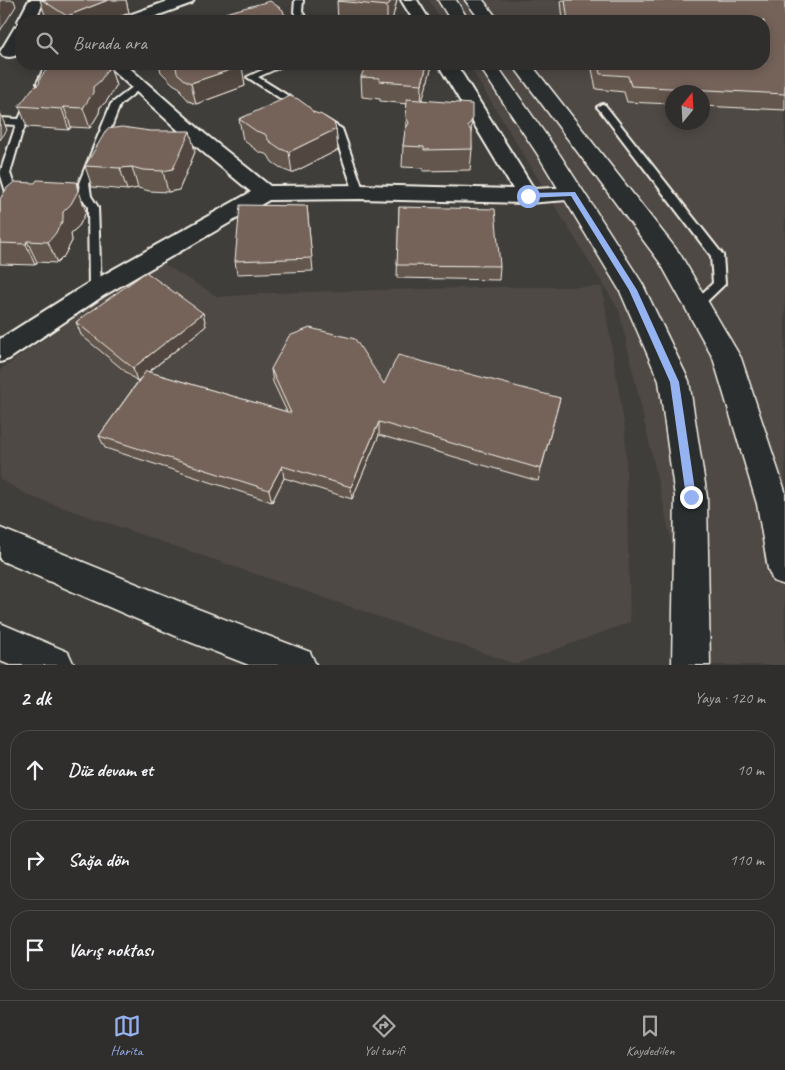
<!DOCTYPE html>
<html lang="tr">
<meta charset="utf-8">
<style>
body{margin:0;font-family:Caveat,sans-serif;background:#3c3a38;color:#f1f3f6}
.compass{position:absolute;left:665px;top:85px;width:45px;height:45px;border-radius:50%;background:#302e2c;box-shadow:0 2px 12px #0003;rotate:18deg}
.stop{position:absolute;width:15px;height:15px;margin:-11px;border:4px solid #95b2f1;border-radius:50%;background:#fff}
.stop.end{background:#95b2f1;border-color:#fff;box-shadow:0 1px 5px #0008}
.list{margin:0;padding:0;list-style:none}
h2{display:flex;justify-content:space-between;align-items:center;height:65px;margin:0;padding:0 20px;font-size:21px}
h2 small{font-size:16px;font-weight:400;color:#a8a8a9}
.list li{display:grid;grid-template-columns:32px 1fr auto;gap:15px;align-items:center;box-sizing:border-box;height:80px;margin:0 10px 10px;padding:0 10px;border:1px solid #4b4a48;border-radius:20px}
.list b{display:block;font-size:19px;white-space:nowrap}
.list em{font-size:16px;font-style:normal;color:#a8a8a9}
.icon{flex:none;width:28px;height:28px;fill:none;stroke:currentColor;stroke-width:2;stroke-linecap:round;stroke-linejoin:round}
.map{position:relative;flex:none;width:785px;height:665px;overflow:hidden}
.search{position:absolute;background:#302e2c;box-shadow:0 2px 12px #0003;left:15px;right:15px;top:15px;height:55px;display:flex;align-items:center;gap:12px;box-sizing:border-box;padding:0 18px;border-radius:20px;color:#a8a8a9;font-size:19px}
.sheet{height:335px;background:#302e2c}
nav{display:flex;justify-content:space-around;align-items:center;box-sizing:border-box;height:70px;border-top:1px solid #4b4a48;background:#302e2c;font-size:14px;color:#a8a8a9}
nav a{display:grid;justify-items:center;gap:2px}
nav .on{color:#95b2f1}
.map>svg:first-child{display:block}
.built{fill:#504944;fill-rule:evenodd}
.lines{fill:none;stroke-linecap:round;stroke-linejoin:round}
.service-casing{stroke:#f4f1e8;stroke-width:4}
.minor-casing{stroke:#f4f1e8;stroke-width:4}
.tertiary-casing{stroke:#f4f1e8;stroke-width:3}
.secondary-casing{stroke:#f4f1e8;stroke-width:3}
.service{fill:#2a2d2e;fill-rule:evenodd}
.minor{fill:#2a2d2e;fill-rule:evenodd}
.tertiary{fill:#2a2d2e;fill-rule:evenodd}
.secondary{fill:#2a2d2e;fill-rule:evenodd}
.wall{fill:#64564d;stroke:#f4f1e8}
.shaded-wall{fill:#51463f;stroke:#f4f1e8}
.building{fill:#74645a;stroke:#f4f1e8}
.route{fill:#95b2f1}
</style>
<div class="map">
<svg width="785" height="665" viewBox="0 0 785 665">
<rect width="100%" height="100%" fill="#403e3b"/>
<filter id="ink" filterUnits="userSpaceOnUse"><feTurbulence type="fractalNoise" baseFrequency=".02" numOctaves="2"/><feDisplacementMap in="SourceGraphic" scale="10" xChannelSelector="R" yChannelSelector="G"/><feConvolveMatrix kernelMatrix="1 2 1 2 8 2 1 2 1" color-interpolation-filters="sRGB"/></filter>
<g filter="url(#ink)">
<g class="built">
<path d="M429 0H785V665H700L619 310 468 64H764V21H442ZM672 92H702V122H672Z"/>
<path d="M157 260 218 297 271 293 502 287H602L625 430 630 622 516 664 30 496 0 479V370Z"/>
</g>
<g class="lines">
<defs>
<g id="service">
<path d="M295 0H303L302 12 309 21H301L294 12Z"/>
<path d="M46 64H54L44 85H38L37 83Z"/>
<path d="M276 64H287L258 77 303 105V109H297L247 77Z"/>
<path d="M139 82 142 83V87L120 105 89 183 91 196 98 207 101 290 95 294 89 290 88 207 83 199 63 198 58 195 63 192H80L79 183 111 104Z"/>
<path d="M31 100 36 103 21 135 10 173 16 192 5 215 0 218V204L6 192 0 173 16 125 0 124V118L19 119 26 103Z"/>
<path d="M602 104 605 105 723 255 725 284 700 308H692L690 305 713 283 711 256 599 109 597 107Z"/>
<path d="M324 118 342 129 364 192 363 194 359 195 354 192 333 130 319 121Z"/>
</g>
<g id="minor">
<path d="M29 0H45L34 21H21L20 24 18 21Z"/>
<path d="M171 0H194L192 3 142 21H119L121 18Z"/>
<path d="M401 0H417L430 21H414Z"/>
<path d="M21 25C22 37 22 46 15 56L9 57 3 56 0 52 15 27Z"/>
<path d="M106 64H125L205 134 270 186 359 185 513 189 438 64H456L534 189 573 187 580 189 584 194 580 199 528 203 359 199 269 200 103 296 9 359 0 362V339L87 284 251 192 191 142Z"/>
</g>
<g id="tertiary">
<path d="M438 0H456L469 21H451Z"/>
<path d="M465 0H483L499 21H481Z"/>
<path d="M478 64H496L560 155 642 283 689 381 707 497 710 665H672L675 497 659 381 620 291 538 155Z"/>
<path d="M512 64H531L680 254 741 358 785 491V585L773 581 768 569 757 504 713 358 661 264Z"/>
</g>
<g id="secondary">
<path d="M0 528 198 609 310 652 316 665H249L185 640 0 560Z"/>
<path d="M0 623 68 652 74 665H10L0 661Z"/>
</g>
</defs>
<use href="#service" class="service-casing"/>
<use href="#minor" class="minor-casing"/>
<use href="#tertiary" class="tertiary-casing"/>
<use href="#secondary" class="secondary-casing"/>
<use href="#service" class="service"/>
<use href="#minor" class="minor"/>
<use href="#tertiary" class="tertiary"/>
<use href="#secondary" class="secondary"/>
</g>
<g class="wall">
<path d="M40 0H126L129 13 108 21H51L46 18Z"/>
<path d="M397 0 392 20 391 21H338L337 1Z"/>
<path d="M561 0H785V110L702 106V92H672V104L627 102 624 92 596 89 591 64H764V21H563Z"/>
<path d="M159 64H246L241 65 245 86 196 104 189 101 182 93 180 88 173 84 161 72Z"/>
<path d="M110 66 116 86 106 102 100 107 99 113 90 128 71 127 69 130 27 127 19 106Z"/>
<path d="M432 66 422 100 472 120 471 131 472 149 470 170 423 171V168L402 167 403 146 406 128 407 104 380 101V99L362 97 361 77Z"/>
<path d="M313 112 336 129 338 150 292 173 284 170 272 162 268 155 259 152 243 140 239 119Z"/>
<path d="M195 152 179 190 168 192 149 191 138 188 127 190 92 187 85 166Z"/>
<path d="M0 199 86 212 79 226 71 233 72 241 64 256 57 263 37 262 35 265 0 264Z"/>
<path d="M307 206 313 271 237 274 235 261Z"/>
<path d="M399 207 500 266 499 280 397 278Z"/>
<path d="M203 313 206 326 149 372 287 412 273 382 271 369 384 384 560 398 538 481 379 435 352 499 284 478 272 502 105 448 99 436 139 380 137 381 81 335 76 322Z"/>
</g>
<g class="shaded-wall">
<path d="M0 0H14L16 6 0 31Z"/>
<path d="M108 0H126L129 13 108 21H69L67 16Z"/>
<path d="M392 0H397L392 20 391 21H387V6Z"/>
<path d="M427 64H432V66L421 105 422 84Z"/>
<path d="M110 66 116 86 106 102 100 107 99 113 90 128 83 108 93 87Z"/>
<path d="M242 66 245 86 196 104 191 83Z"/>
<path d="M64 107 71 127 69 130 62 109Z"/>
<path d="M0 112 7 130 0 140Z"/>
<path d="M472 120 470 141 468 126Z"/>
<path d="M336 129 338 150 292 173 289 152Z"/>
<path d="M190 131 195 152 179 190 168 192 163 171Z"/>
<path d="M132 167 138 188 127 190 120 168Z"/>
<path d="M76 182 86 212 79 226 71 233 72 241 64 256 57 263 48 242 63 212Z"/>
<path d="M27 241 37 262 35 265 26 244Z"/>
<path d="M203 313 206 326 137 381 133 368Z"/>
<path d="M379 422V435L352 499 351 487Z"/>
<path d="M282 466 284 478 272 502 269 490Z"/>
</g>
<g class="building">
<path d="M42 0H108L67 16Z"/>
<path d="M338 0H392L387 6 337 1Z"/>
<path d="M565 0H785V94L631 86 628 76 600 74 598 64H764V21H568Z"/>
<path d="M270 1 283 10 284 14 301 21H226L225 13Z"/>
<path d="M168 64H241L242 66 191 83 185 80 177 73 176 67Z"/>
<path d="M366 64H427L422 84 379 81 380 78 361 77Z"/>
<path d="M53 65 110 66 100 81 93 87V93L83 108 64 107 62 109 19 106 32 89 39 84 40 78 47 69Z"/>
<path d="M290 96 298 99 309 107 313 112 322 115 334 123 336 129 289 152 281 149 269 141 265 134 256 131 239 119Z"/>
<path d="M407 99 472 104V120L468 126 472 133V149L424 150V147L403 146 405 130 409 123 406 117Z"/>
<path d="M122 127 150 131H190L173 169 163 171 143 170 132 167 120 168 85 166 107 129Z"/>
<path d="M37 180 76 182 78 191 71 204 63 212V220L55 234 48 242 27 241 26 244 0 243V199L7 188 14 182 35 183Z"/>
<path d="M240 205 307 206 312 258 235 261Z"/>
<path d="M399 207 495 209 500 266 397 265Z"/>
<path d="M146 272 203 313 133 368 76 322Z"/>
<path d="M310 328 355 339 384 384 398 355 560 398 541 469 379 422 351 487 282 466 269 490 99 436 146 371 291 413 271 369 289 336Z"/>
</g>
</g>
<path class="route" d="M575 192 637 290 679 382 696 497 695 500 691 501 686 497 670 382 629 290 571 196 528 198 524 196 528 193Z"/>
</svg>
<svg class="compass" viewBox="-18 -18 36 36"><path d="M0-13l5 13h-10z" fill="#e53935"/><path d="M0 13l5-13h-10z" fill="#a8a8a9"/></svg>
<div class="stop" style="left:528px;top:196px"></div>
<div class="stop end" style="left:691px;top:497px"></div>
<div class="search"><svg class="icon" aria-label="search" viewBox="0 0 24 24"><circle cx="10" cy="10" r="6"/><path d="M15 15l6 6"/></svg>Burada ara</div>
</div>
<section class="sheet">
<h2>2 dk<small>Yaya · 120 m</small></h2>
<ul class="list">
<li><svg class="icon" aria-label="ahead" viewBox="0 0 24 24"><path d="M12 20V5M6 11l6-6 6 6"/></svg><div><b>Düz devam et</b></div><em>10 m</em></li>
<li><svg class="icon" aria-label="right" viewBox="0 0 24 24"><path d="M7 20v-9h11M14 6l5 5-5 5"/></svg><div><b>Sağa dön</b></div><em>110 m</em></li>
<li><svg class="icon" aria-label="arrive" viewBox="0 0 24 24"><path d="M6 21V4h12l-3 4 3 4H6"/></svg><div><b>Varış noktası</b></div></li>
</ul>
</section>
<nav>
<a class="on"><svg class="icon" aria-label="map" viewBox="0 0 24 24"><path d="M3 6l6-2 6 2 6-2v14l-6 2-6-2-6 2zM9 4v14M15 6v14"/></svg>Harita</a>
<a><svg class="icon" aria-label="directions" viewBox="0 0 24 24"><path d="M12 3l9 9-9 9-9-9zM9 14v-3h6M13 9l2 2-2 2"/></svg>Yol tarifi</a>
<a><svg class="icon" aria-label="saved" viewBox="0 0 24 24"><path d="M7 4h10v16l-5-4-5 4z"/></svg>Kaydedilen</a>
</nav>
